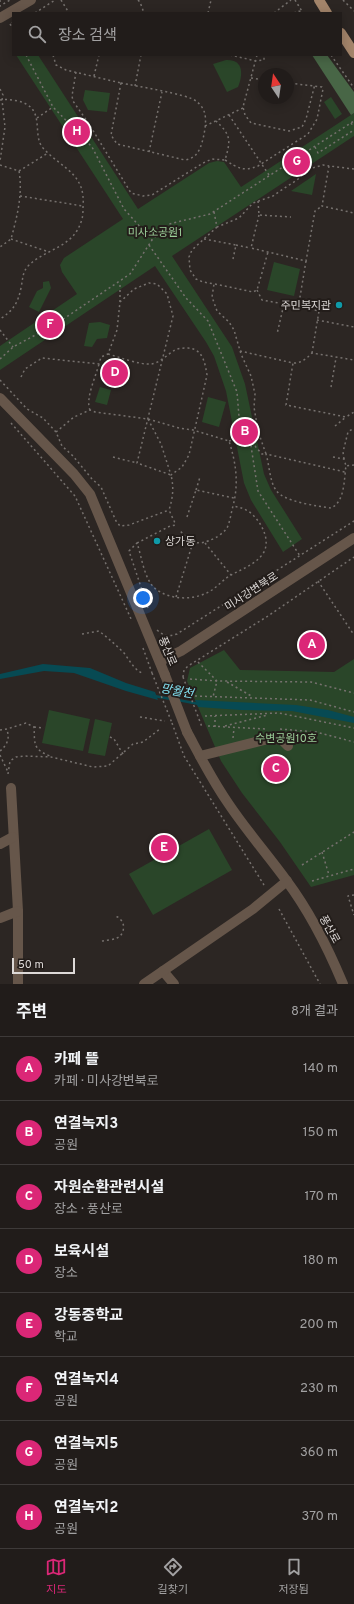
<!DOCTYPE html>
<html lang="ko">
<meta charset="utf-8">
<style>
body{margin:0;font-family:Overpass,"Noto Sans KR",sans-serif;background:#2d2927;color:#f1f3f6}
.compass{position:absolute;left:258px;top:68px;width:36px;height:36px;border-radius:50%;background:#211c1a;box-shadow:0 2px 10px #0003;rotate:347deg}
.scale{position:absolute;left:12px;bottom:10px;width:63px;box-sizing:border-box;padding-left:4px;border:2px solid #ddd9d7;border-top:0;font-size:11px;line-height:14px;white-space:nowrap;color:#ddd9d7;-webkit-text-stroke:3px #231d1a;paint-order:stroke}
.you{position:absolute;left:143px;top:598px;width:14px;height:14px;margin:-10px;border:3px solid #fff;border-radius:50%;background:#1a73e8;box-shadow:0 0 0 6px #1a73e833}
.badge{display:grid;place-items:center;width:26px;height:26px;border-radius:50%;background:#db2777;color:#fff;font-size:13px;font-weight:700}
.pin{position:absolute;translate:-50% -50%;border:2px solid #fff;box-shadow:0 1px 4px #0006}
.list{margin:0;padding:0;list-style:none}
h2{display:flex;justify-content:space-between;align-items:center;height:52px;margin:0;padding:0 16px;font-size:17px}
h2 small{font-size:13px;font-weight:400;color:#a2a1a2}
.list li{display:grid;grid-template-columns:26px 1fr auto;gap:12px;align-items:center;box-sizing:border-box;height:64px;padding:0 16px;border-top:1px solid #3e3a39}
.list b{display:block;font-size:15px;white-space:nowrap}
.list p{margin:0;font-size:13px;white-space:nowrap;color:#a2a1a2}
.list em{font-size:13px;font-style:normal;color:#a2a1a2}
.icon{flex:none;width:22px;height:22px;fill:none;stroke:currentColor;stroke-width:2;stroke-linecap:round;stroke-linejoin:round}
.map{position:relative;flex:none;width:354px;height:984px;overflow:hidden}
.search{position:absolute;background:#211c1a;box-shadow:0 2px 10px #0003;left:12px;right:12px;top:12px;height:44px;display:flex;align-items:center;gap:10px;box-sizing:border-box;padding:0 14px;border-radius:0px;color:#a2a1a2;font-size:15px}
.sheet{height:564px;background:#211c1a}
nav{display:flex;justify-content:space-around;align-items:center;box-sizing:border-box;height:56px;border-top:1px solid #3e3a39;background:#211c1a;font-size:11px;color:#a2a1a2}
nav a{display:grid;justify-items:center;gap:2px}
nav .on{color:#db2777}
.map>svg:first-child{display:block}
.green{fill:#2a4629}
.forest{fill:#486646}
.water{fill:#074a53}
.lines{fill:none;stroke-linecap:round;stroke-linejoin:round}
.stream{stroke:#074a53;stroke-width:2.5}
.path{stroke:#76716e;stroke-width:1.5;stroke-dasharray:2 3;stroke-linecap:butt}
.minor{stroke:#66564a;stroke-width:10}
.major{stroke:#a3846a;stroke-width:10}
.path-bridge{stroke:#76716e;stroke-width:1.5;stroke-dasharray:2 3;stroke-linecap:butt}
.minor-bridge{stroke:#66564a;stroke-width:10}
.culture-dot{fill:#0f9aa8;stroke:#231d1a;stroke-width:1.5}
.labels{text-anchor:middle;stroke-width:4;stroke-linejoin:round;paint-order:stroke}
.park-label{font-size:11px;fill:#9ccf99;stroke:#231d1a}
.poi-label{font-size:11px;fill:#ddd9d7;stroke:#231d1a;text-anchor:end}
.street-label{font-size:11px;fill:#ddd9d7;stroke:#231d1a}
.water-label{font-size:12px;font-style:italic;fill:#83e1f1;stroke:#231d1a}
</style>
<div class="map">
<svg width="354" height="984" viewBox="0 0 354 984">
<rect width="100%" height="100%" fill="#2c2623"/>
<g class="green">
<path d="M16 55H38L138 209 209 163 217 161 224 162 241 187 354 113V136L172 256 232 347 245 384 264 474 271 490 302 539 283 552 251 500 244 483 226 391 214 356 206 342 155 266 0 370V346L77 294 62 272 60 265 64 258 123 219Z"/>
<path d="M226 60C244 59 243 75 238 87L227 92 213 64Z"/>
<path d="M85 90 110 93 107 112 88 110 83 100Z"/>
<path d="M331 97 342 114 335 119 324 102Z"/>
<path d="M316 174 312 195 291 191Z"/>
<path d="M274 262 300 269 294 296 267 290Z"/>
<path d="M49 281 51 288 39 312 29 307 37 291 43 288V282Z"/>
<path d="M100 322 110 325 107 338 97 339 92 347 84 346 89 323Z"/>
<path d="M100 387 111 390 107 405 95 402Z"/>
<path d="M208 397 226 402 219 427 202 422Z"/>
<path d="M224 650 240 670 334 672 354 659V875L311 887 280 842 242 793 221 761 187 681 190 668Z"/>
<path d="M49 710 90 719 83 751 42 743Z"/>
<path d="M95 719 112 723 105 756 88 753Z"/>
<path d="M209 829 232 870 153 915 129 874Z"/>
</g>
<path class="forest" d="M312 55H327L354 92V113L351 115Z"/>
<g class="water">
<path d="M43 664 90 668 126 683 155 692 158 700 126 691 74 673 44 671 0 679V674Z"/>
<path d="M195 700 296 705 328 710 354 717V723L292 711 241 710 198 707Z"/>
</g>
<g class="lines">
<g class="stream">
<path d="M154 696 171 699"/>
<path d="M178 700 199 704"/>
</g>
<g class="path">
<path d="M0 0V6L10 0"/>
<path d="M61 0 69 13"/>
<path d="M138 0 140 2 144 13"/>
<path d="M295 0 303 13"/>
<path d="M343 0 354 11"/>
<path d="M35 13 55 0"/>
<path d="M208 13 211 0"/>
<path d="M274 13 291 0"/>
<path d="M294 13 298 11 303 12"/>
<path d="M12 23 13 22"/>
<path d="M10 24 13 29"/>
<path d="M26 55 53 107 92 147 124 209 152 240"/>
<path d="M53 55 56 65 66 70 121 83"/>
<path d="M230 55 256 61 264 60V55"/>
<path d="M257 55 243 107 245 115 251 123 289 131 302 127 306 119 315 84"/>
<path d="M331 55 354 88"/>
<path d="M76 72 72 96 73 101 89 124 131 193 143 196 152 195 203 163 212 159 225 160C231 140 231 135 216 121"/>
<path d="M94 76 99 55"/>
<path d="M251 78 264 80"/>
<path d="M121 83C135 86 187 94 196 101 199 103 203 108 204 111 207 119 205 130 203 139 200 150 197 158 185 160L117 144 111 135Z"/>
<path d="M135 86 141 55"/>
<path d="M0 89 3 95 2 100 5 127 0 161"/>
<path d="M0 100C6 99 12 100 18 101 47 108 31 134 43 148 62 169 86 173 83 207 83 211 83 215 82 219 74 248 47 248 29 265 22 272 23 279 21 288 18 303 13 311 0 319"/>
<path d="M229 115 269 175"/>
<path d="M37 118 53 107"/>
<path d="M351 123 354 127"/>
<path d="M205 126 243 108"/>
<path d="M315 147 318 153 354 130"/>
<path d="M149 152 162 92"/>
<path d="M225 160C238 168 243 172 258 166L308 134 317 119 323 89 322 87 288 83"/>
<path d="M0 165 19 171C23 194 17 217 11 239L0 247"/>
<path d="M354 169 329 166 322 206 354 213"/>
<path d="M19 171 48 153"/>
<path d="M20 196 83 206"/>
<path d="M258 201 259 215 291 217"/>
<path d="M214 212 217 227 239 218 253 203 273 196 280 191 297 180 309 169 323 165 329 166"/>
<path d="M259 215 251 248 306 261 315 211 322 206"/>
<path d="M217 227 192 250 189 257 190 270 196 279 203 282 214 284 212 297 217 311 229 322 234 330 241 354 251 376 255 394 254 407 256 419 259 434 266 454H262L255 446H251"/>
<path d="M11 239 49 252"/>
<path d="M204 239 236 245 233 259"/>
<path d="M149 245 186 298 208 321 237 392 240 429 251 446 258 491 300 556"/>
<path d="M236 245 250 248"/>
<path d="M306 261 299 303 307 308 319 311 312 353"/>
<path d="M215 284 253 292 257 290 268 252"/>
<path d="M257 290 262 300 284 304 277 334"/>
<path d="M120 302V282"/>
<path d="M284 304 299 303"/>
<path d="M317 320 354 327"/>
<path d="M0 330 13 347"/>
<path d="M240 351 293 363 286 405 346 417 354 412"/>
<path d="M108 354C119 357 140 365 151 364 160 363 168 354 175 350 179 348 184 348 188 348 203 349 205 363 207 375L189 455 182 467 171 475 161 444 148 419"/>
<path d="M0 359 13 347 56 324 130 274 152 240 169 224 210 214 354 121"/>
<path d="M294 363C302 363 307 358 312 353L354 360"/>
<path d="M21 377 25 369 42 358 99 364 101 357 108 354 117 330 120 302 134 289 149 283 157 284 167 294 173 316 137 463 171 475C174 488 173 497 169 510L175 523"/>
<path d="M0 380 27 409 43 418 56 432 62 446 73 456 92 479 101 487 116 521 120 526 129 525 169 510"/>
<path d="M331 387 336 358"/>
<path d="M90 410C85 399 96 376 99 364"/>
<path d="M11 423 75 496 132 621"/>
<path d="M335 426 346 417"/>
<path d="M56 432 74 417 90 410 95 412 148 419 179 428 193 430 229 441C236 463 239 483 233 506"/>
<path d="M229 441 245 437"/>
<path d="M113 457 137 463"/>
<path d="M333 457 344 459 346 466 345 472 266 454C269 463 270 483 276 490 283 502 318 506 331 508 345 502 344 479 346 466L354 465"/>
<path d="M344 459 343 452 348 432 354 428"/>
<path d="M196 490 200 477"/>
<path d="M187 517 196 490 234 498"/>
<path d="M137 543 170 526 176 525"/>
<path d="M205 543 231 575"/>
<path d="M318 581 354 635"/>
<path d="M176 597 193 542"/>
<path d="M148 608 129 551 137 543C142 557 144 581 157 590 173 601 197 600 212 590 219 585 225 578 231 575 242 569 254 565 262 555 273 541 260 519 248 511 243 508 238 507 233 506 231 513 230 522 227 528 224 532 219 536 215 538 196 547 193 543 179 530"/>
<path d="M157 630C164 636 168 637 177 634L354 521"/>
<path d="M82 634 99 631C108 638 116 645 124 653 130 661 134 670 144 674"/>
<path d="M143 648 152 673"/>
<path d="M198 662 217 681 311 682 354 693"/>
<path d="M183 677 184 670 188 666 268 616 354 557"/>
<path d="M190 679 217 681 213 697"/>
<path d="M227 682 253 697"/>
<path d="M195 696 310 700 354 712"/>
<path d="M205 716 279 713 354 728"/>
<path d="M140 717 165 721"/>
<path d="M172 723 184 756 264 885"/>
<path d="M208 726 266 729"/>
<path d="M225 726 268 715"/>
<path d="M34 727 44 728"/>
<path d="M215 727V716"/>
<path d="M280 729 316 732 354 742"/>
<path d="M0 730 7 729 26 723 34 727C35 743 32 749 50 756"/>
<path d="M110 737 114 739 123 754"/>
<path d="M233 738 234 728"/>
<path d="M0 751C7 745 10 739 7 730"/>
<path d="M0 755 8 772"/>
<path d="M8 774 10 761 16 757 24 756 51 757 93 767 108 766 133 744 143 742 160 729"/>
<path d="M322 852 329 875"/>
<path d="M302 865 354 832"/>
<path d="M312 881 354 869"/>
<path d="M354 895 348 896 354 915"/>
<path d="M279 909 320 984"/>
<path d="M102 941C107 940 113 940 117 938 124 935 126 924 120 919 119 917 117 917 115 916"/>
</g>
<g class="minor">
<path d="M0 18 31 0"/>
<path d="M0 398 74 474 90 494 165 675"/>
<path d="M160 661 181 651 354 538"/>
<path d="M187 732C200 756 212 780 228 803 246 830 267 854 286 880 310 912 328 948 343 984"/>
<path d="M200 756 272 738 282 740 288 746"/>
<path d="M11 788 18 911V984"/>
<path d="M0 844 13 837"/>
<path d="M0 918 18 911"/>
<path d="M163 971 174 984"/>
<path d="M144 984 253 909 287 881"/>
</g>
<g class="major">
<path d="M319 0 327 13"/>
<path d="M341 33 354 53"/>
</g>
<g class="path-bridge">
<path d="M152 673 172 723"/>
<path d="M183 677 202 727"/>
</g>
<path class="minor-bridge" d="M165 675 187 732"/>
</g>
<g class="culture-dot">
<circle cx="339" cy="305" r="4"/>
<circle cx="157" cy="541" r="4"/>
</g>
<g class="labels">
<g class="park-label">
<text x="155" y="236">미사소공원1</text>
<text x="286" y="742">수변공원10호</text>
</g>
<g class="poi-label">
<text x="331" y="309">주민복지관</text>
<text x="165" y="545" text-anchor="start">상가동</text>
</g>
<g class="street-label">
<text transform="translate(251 591) rotate(-33)" y="4">미사강변북로</text>
<text transform="translate(168 651) rotate(67)" y="4">풍산로</text>
<text transform="translate(330 929) rotate(61)" y="4">풍산로</text>
</g>
<g class="water-label">
<text transform="translate(177 691) rotate(10)" y="4">망월천</text>
</g>
</g>
</svg>
<svg class="compass" viewBox="-18 -18 36 36"><path d="M0-13l5 13h-10z" fill="#e53935"/><path d="M0 13l5-13h-10z" fill="#a2a1a2"/></svg>
<div class="scale">50 m</div>
<div class="you"></div>
<div class="pin badge" style="left:312px;top:645px">A</div>
<div class="pin badge" style="left:245px;top:432px">B</div>
<div class="pin badge" style="left:276px;top:769px">C</div>
<div class="pin badge" style="left:115px;top:373px">D</div>
<div class="pin badge" style="left:164px;top:848px">E</div>
<div class="pin badge" style="left:50px;top:325px">F</div>
<div class="pin badge" style="left:297px;top:162px">G</div>
<div class="pin badge" style="left:77px;top:132px">H</div>
<div class="search"><svg class="icon" aria-label="search" viewBox="0 0 24 24"><circle cx="10" cy="10" r="6"/><path d="M15 15l6 6"/></svg>장소 검색</div>
</div>
<section class="sheet">
<h2>주변<small>8개 결과</small></h2>
<ul class="list">
<li><span class="badge">A</span><div><b>카페 뜰</b><p>카페 · 미사강변북로</p></div><em>140 m</em></li>
<li><span class="badge">B</span><div><b>연결녹지3</b><p>공원</p></div><em>150 m</em></li>
<li><span class="badge">C</span><div><b>자원순환관련시설</b><p>장소 · 풍산로</p></div><em>170 m</em></li>
<li><span class="badge">D</span><div><b>보육시설</b><p>장소</p></div><em>180 m</em></li>
<li><span class="badge">E</span><div><b>강동중학교</b><p>학교</p></div><em>200 m</em></li>
<li><span class="badge">F</span><div><b>연결녹지4</b><p>공원</p></div><em>230 m</em></li>
<li><span class="badge">G</span><div><b>연결녹지5</b><p>공원</p></div><em>360 m</em></li>
<li><span class="badge">H</span><div><b>연결녹지2</b><p>공원</p></div><em>370 m</em></li>
</ul>
</section>
<nav>
<a class="on"><svg class="icon" aria-label="map" viewBox="0 0 24 24"><path d="M3 6l6-2 6 2 6-2v14l-6 2-6-2-6 2zM9 4v14M15 6v14"/></svg>지도</a>
<a><svg class="icon" aria-label="directions" viewBox="0 0 24 24"><path d="M12 3l9 9-9 9-9-9zM9 14v-3h6M13 9l2 2-2 2"/></svg>길찾기</a>
<a><svg class="icon" aria-label="saved" viewBox="0 0 24 24"><path d="M7 4h10v16l-5-4-5 4z"/></svg>저장됨</a>
</nav>
